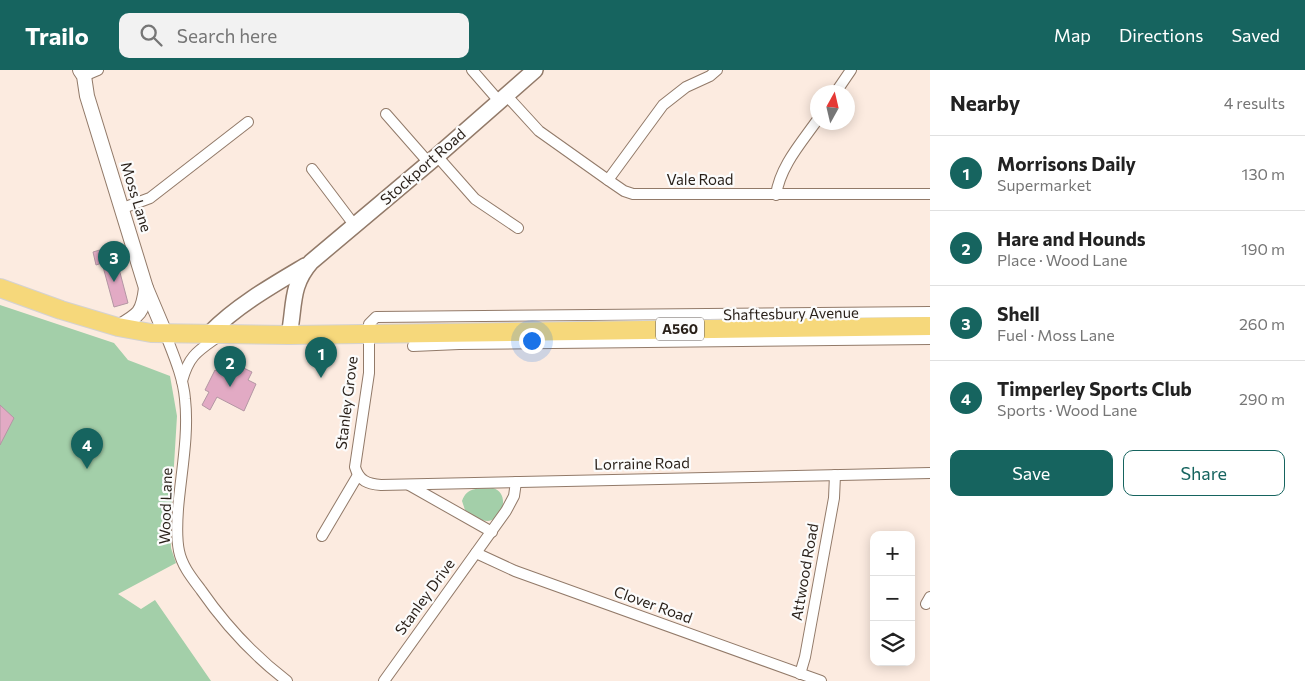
<!DOCTYPE html>
<meta charset="utf-8">
<style>
body{margin:0;font-family:Commissioner,sans-serif;background:#f2f2f2;color:#222}
.controls{position:absolute;right:15px;bottom:15px;display:grid;overflow:hidden;border-radius:10px;box-shadow:0 2px 12px #0003}
.controls button{width:45px;height:45px;display:grid;place-items:center;padding:0;border:0;border-bottom:1px solid #e0e0e0;background:#fff;color:#222;font:25px sans-serif}
.compass{position:absolute;left:810px;top:15px;width:45px;height:45px;border-radius:50%;background:#fff;box-shadow:0 2px 12px #0003;rotate:8deg}
.you{position:absolute;left:531px;top:270px;width:18px;height:18px;margin:-12px;border:4px solid #fff;border-radius:50%;background:#1a73e8;box-shadow:0 0 0 8px #1a73e833}
.badge{display:grid;place-items:center;width:32px;height:32px;border-radius:50%;background:#16645f;color:#fff;font-size:16px;font-weight:700}
.pin{position:absolute;translate:-50% -41px;filter:drop-shadow(0 1px 2px #0008)}
.pin::after{content:'';position:absolute;top:26px;width:18px;height:15px;background:inherit;clip-path:polygon(0 0,100% 0,50% 100%)}
.list{margin:0;padding:0;list-style:none}
h2{display:flex;justify-content:space-between;align-items:center;height:65px;margin:0;padding:0 20px;font-size:21px}
h2 small{font-size:16px;font-weight:400;color:#767676}
.list li{display:grid;grid-template-columns:32px 1fr auto;gap:15px;align-items:center;box-sizing:border-box;height:75px;padding:0 20px;border-top:1px solid #e0e0e0}
.list b{display:block;font-size:19px;white-space:nowrap}
.list p{margin:0;font-size:16px;white-space:nowrap;color:#767676}
.list em{font-size:16px;font-style:normal;color:#767676}
.actions{display:flex;gap:10px;padding:15px 20px}
.actions a{flex:1;padding:11px 0;border:1px solid #16645f;border-radius:10px;text-align:center;font-size:18px;color:#16645f}
.actions .main{background:#16645f;color:#fff}
.icon{flex:none;width:28px;height:28px;fill:none;stroke:currentColor;stroke-width:2;stroke-linecap:round;stroke-linejoin:round}
.map{position:relative;flex:none;width:930px;height:611px;overflow:hidden}
header{display:flex;align-items:center;gap:30px;box-sizing:border-box;height:70px;padding:0 25px;background:#16645f;color:#fff}
header strong{font-size:24px}
nav{display:flex;gap:28px;margin-inline-start:auto;font-size:18px}
.search{width:350px;height:45px;background:#f2f2f2;display:flex;align-items:center;gap:12px;box-sizing:border-box;padding:0 18px;border-radius:10px;color:#767676;font-size:19px}
main{display:flex}
aside{flex:1;background:#fff}
.map>svg:first-child{display:block}
.green{fill:#a3cfa9}
.building{fill:#e2aac4;stroke:#b396a3}
.lines{fill:none;stroke-linecap:round;stroke-linejoin:round}
.minor-casing{stroke:#927a69;stroke-width:12}
.tertiary-casing{stroke:#927a69;stroke-width:16}
.secondary-casing{stroke:#927a69;stroke-width:18}
.trunk-casing{stroke:#d4d2d1;stroke-width:20}
.minor{stroke:#fff;stroke-width:10}
.tertiary{stroke:#fff;stroke-width:14}
.secondary{stroke:#fff;stroke-width:15}
.trunk{stroke:#f6d87b;stroke-width:18}
.labels{text-anchor:middle;stroke-width:4.5;stroke-linejoin:round;paint-order:stroke}
.shield{fill:#fcfcfc;stroke:#68615c;stroke-width:1}
.shield-label{font-size:14px;font-weight:bold;fill:#281f18}
.street-label{font-size:15px;fill:#281f18;stroke:#fcfcfc}
</style>
<header>
<strong>Trailo</strong>
<div class="search"><svg class="icon" aria-label="search" viewBox="0 0 24 24"><circle cx="10" cy="10" r="6"/><path d="M15 15l6 6"/></svg>Search here</div>
<nav><a>Map</a><a>Directions</a><a>Saved</a></nav>
</header>
<main>
<div class="map">
<svg width="930" height="611" viewBox="0 0 930 611">
<rect width="100%" height="100%" fill="#fcebe0"/>
<g class="green">
<path d="M0 235 114 273 128 290 170 306 177 346 170 460 171 478 176 493 118 524 141 539 155 530 211 611H0Z"/>
<path d="M493 418C511 424 502 450 488 451 480 451 471 444 465 440L462 431C467 416 480 419 493 418Z"/>
</g>
<g class="building">
<path d="M113 176 128 233 114 237 102 193 96 195 93 182Z"/>
<path d="M231 292 252 302 248 310 256 314 244 341 217 327 210 340 202 335 209 322 205 320 215 300 224 304Z"/>
<path d="M0 335 14 348 0 375Z"/>
</g>
<g class="lines">
<defs>
<g id="minor">
<path d="M472 0 499 31"/>
<path d="M84 6 98 0"/>
<path d="M836 22 851 0"/>
<path d="M506 25 539 61 608 110 624 121 633 124H930"/>
<path d="M386 44 429 93"/>
<path d="M437 86 475 129 518 158"/>
<path d="M312 99 355 156"/>
<path d="M608 110 663 35 686 17 710 6 717 0"/>
<path d="M776 125C780 96 802 72 818 49"/>
<path d="M123 138 150 128 248 52"/>
<path d="M930 242 376 247 369 254V303L355 397C359 411 368 414 381 415L930 403"/>
<path d="M165 263C173 284 183 306 185 329 189 365 181 403 178 439 177 453 176 467 179 481 182 496 192 508 201 520 226 556 253 585 287 611"/>
<path d="M413 276 459 274 930 269"/>
<path d="M182 311C189 285 198 281 219 266"/>
<path d="M409 415 492 462"/>
<path d="M322 466 358 405"/>
<path d="M476 483 515 501 821 611"/>
<path d="M926 534 930 527"/>
<path d="M800 604 805 587 834 428 835 405"/>
<path d="M384 611 506 441 514 426 516 412"/>
</g>
<g id="tertiary">
<path d="M80 0 84 6 87 26 146 218 165 263"/>
<path d="M118 257C139 245 143 243 146 218"/>
</g>
<g id="secondary">
<path d="M210 263C236 236 273 215 305 196"/>
<path d="M289 265C295 236 290 216 311 192L437 86 535 0"/>
</g>
<path id="trunk" d="M0 218 61 240 118 257 151 263 289 265 930 256"/>
</defs>
<use href="#minor" class="minor-casing"/>
<use href="#tertiary" class="tertiary-casing"/>
<use href="#secondary" class="secondary-casing"/>
<use href="#trunk" class="trunk-casing"/>
<use href="#minor" class="minor"/>
<use href="#tertiary" class="tertiary"/>
<use href="#secondary" class="secondary"/>
<use href="#trunk" class="trunk"/>
</g>
<g class="labels">
<rect class="shield" x="656" y="247.5" width="48" height="23" rx="4"/>
<g class="shield-label">
<text x="680" y="264">A560</text>
</g>
<g class="street-label">
<text transform="translate(423 97) rotate(-41)" y="5">Stockport Road</text>
<text x="700" y="115">Vale Road</text>
<text transform="translate(136 127) rotate(73)" y="5">Moss Lane</text>
<text transform="translate(791 244) rotate(-1)" y="5">Shaftesbury Avenue</text>
<text transform="translate(347 333) rotate(-83)" y="5">Stanley Grove</text>
<text transform="translate(642 394) rotate(-1)" y="5">Lorraine Road</text>
<text transform="translate(166 436) rotate(-88)" y="5">Wood Lane</text>
<text transform="translate(805 502) rotate(-80)" y="5">Attwood Road</text>
<text transform="translate(425 527) rotate(-54)" y="5">Stanley Drive</text>
<text transform="translate(653 535) rotate(20)" y="5">Clover Road</text>
</g>
</g>
</svg>
<div class="controls">
<button>+</button>
<button>−</button>
<button><svg class="icon" aria-label="layers" viewBox="0 0 24 24"><path d="M12 4l9 5-9 5-9-5zM3 14l9 5 9-5"/></svg></button>
</div>
<svg class="compass" viewBox="-18 -18 36 36"><path d="M0-13l5 13h-10z" fill="#e53935"/><path d="M0 13l5-13h-10z" fill="#767676"/></svg>
<div class="you"></div>
<div class="pin badge" style="left:321px;top:308px">1</div>
<div class="pin badge" style="left:230px;top:317px">2</div>
<div class="pin badge" style="left:114px;top:212px">3</div>
<div class="pin badge" style="left:87px;top:399px">4</div>
</div>
<aside>
<h2>Nearby<small>4 results</small></h2>
<ul class="list">
<li><span class="badge">1</span><div><b>Morrisons Daily</b><p>Supermarket</p></div><em>130 m</em></li>
<li><span class="badge">2</span><div><b>Hare and Hounds</b><p>Place · Wood Lane</p></div><em>190 m</em></li>
<li><span class="badge">3</span><div><b>Shell</b><p>Fuel · Moss Lane</p></div><em>260 m</em></li>
<li><span class="badge">4</span><div><b>Timperley Sports Club</b><p>Sports · Wood Lane</p></div><em>290 m</em></li>
</ul>
<div class="actions"><a class="main">Save</a><a>Share</a></div>
</aside>
</main>
